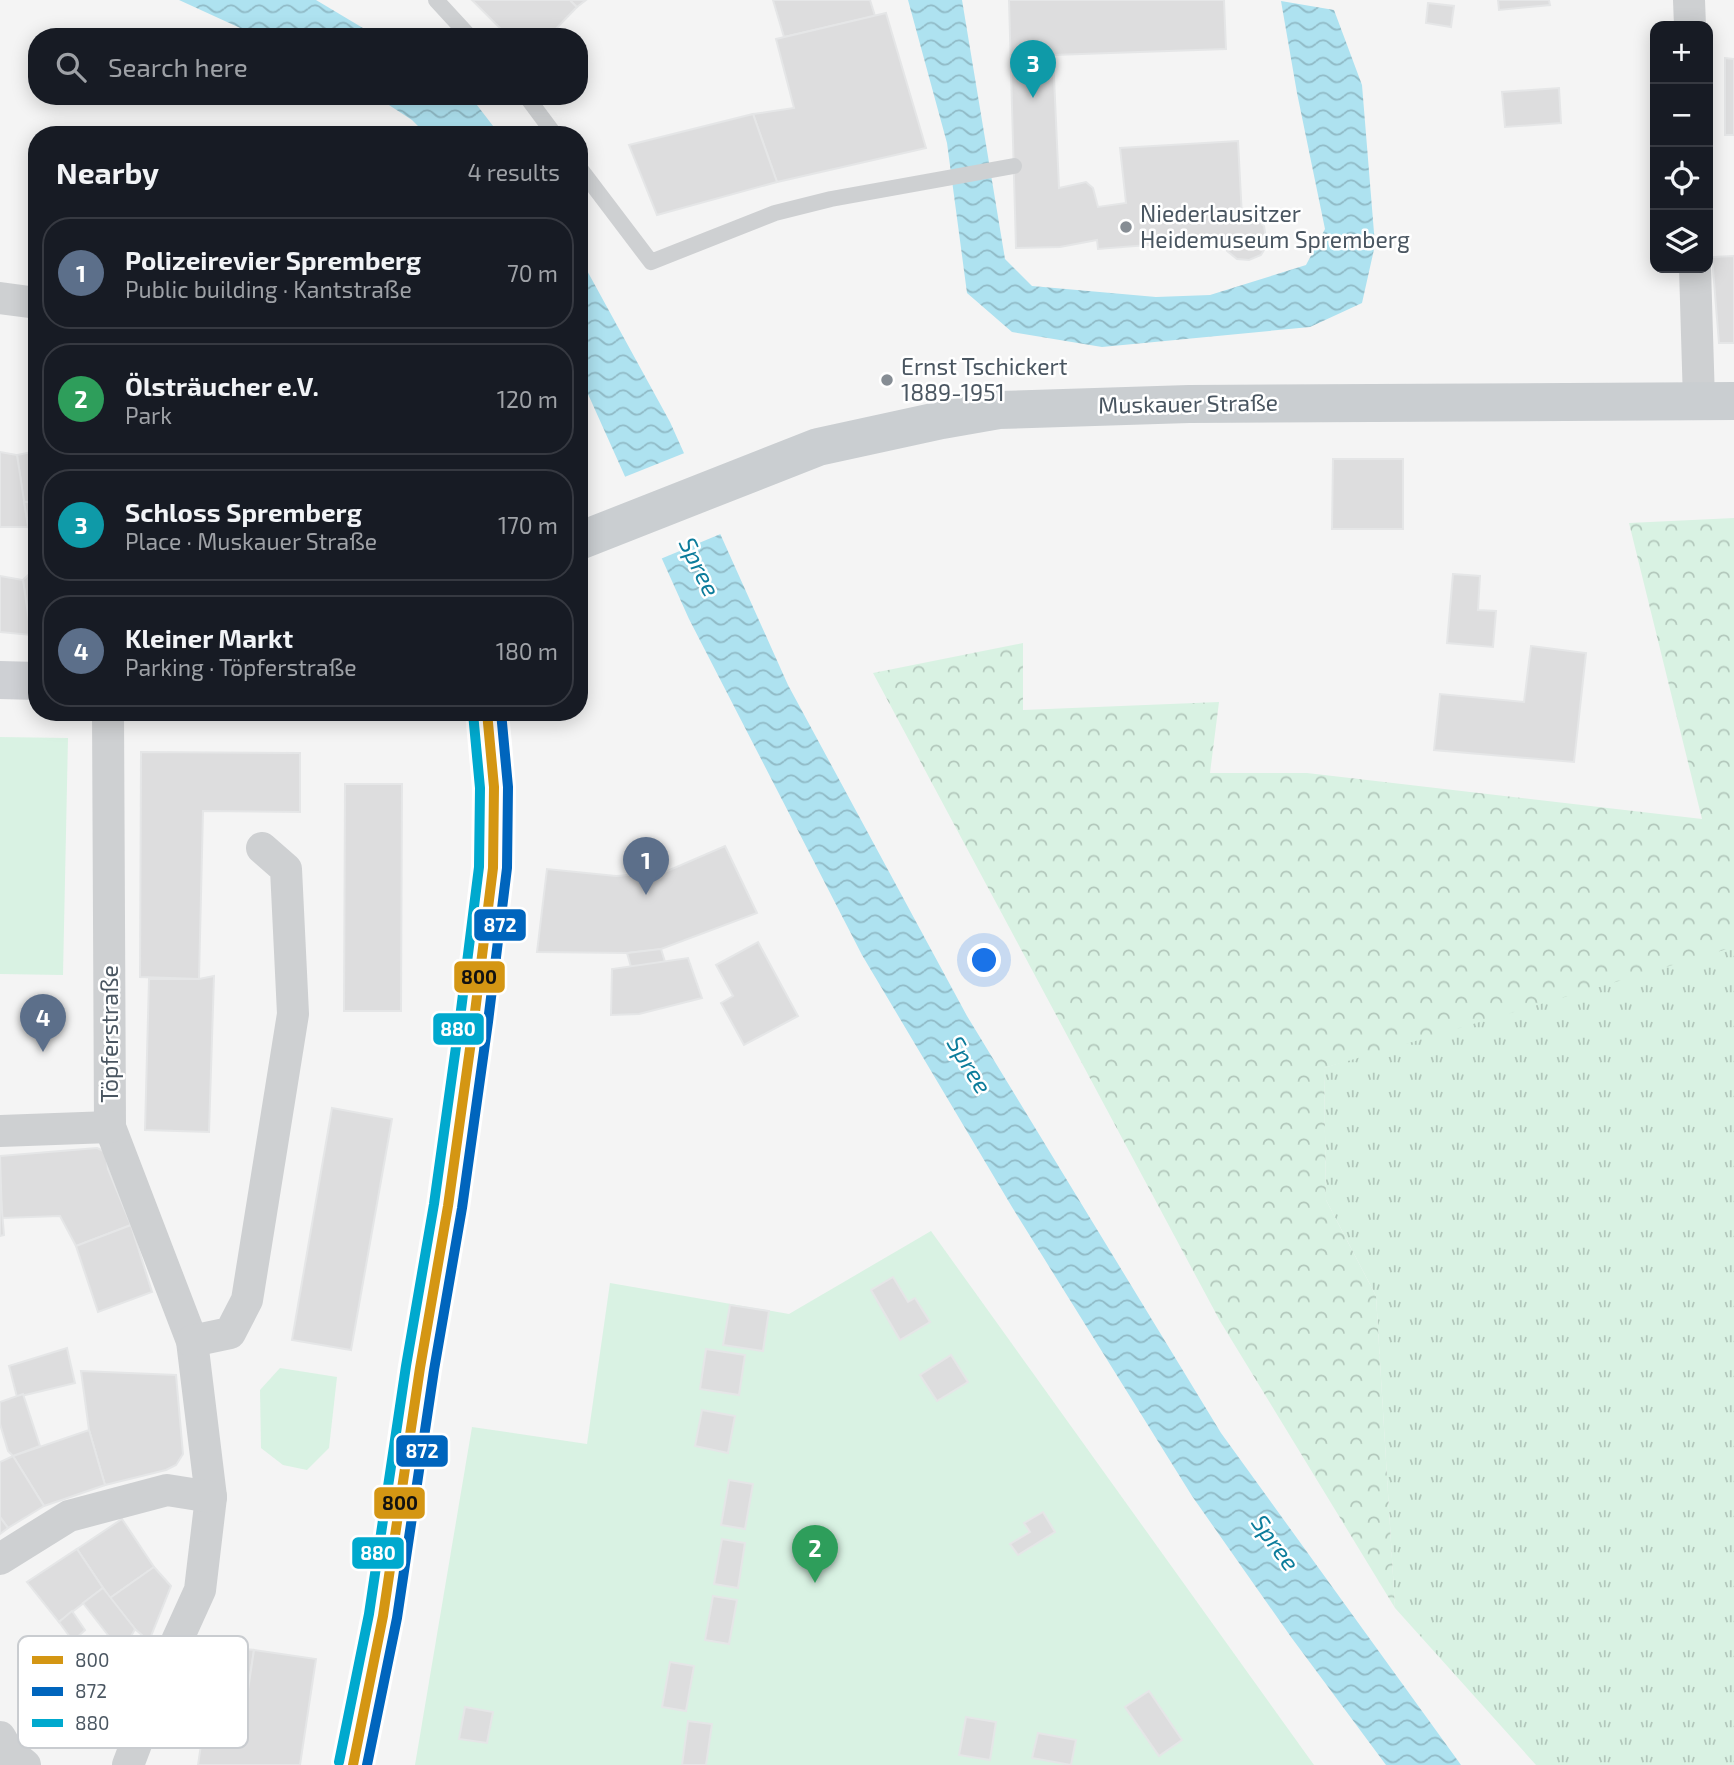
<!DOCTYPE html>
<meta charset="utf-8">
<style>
body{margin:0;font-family:"Exo 2",sans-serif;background:#242831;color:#f1f3f6}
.controls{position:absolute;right:21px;top:21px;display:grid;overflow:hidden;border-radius:14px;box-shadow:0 4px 18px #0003}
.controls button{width:63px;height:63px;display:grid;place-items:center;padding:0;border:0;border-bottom:2px solid #363941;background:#171b24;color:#f1f3f6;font:35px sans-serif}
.you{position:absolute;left:985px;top:961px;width:24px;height:24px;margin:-18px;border:5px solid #fff;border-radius:50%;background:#1a73e8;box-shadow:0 0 0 10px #1a73e833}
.badge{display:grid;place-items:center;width:46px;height:46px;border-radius:50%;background:#d93025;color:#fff;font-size:23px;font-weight:700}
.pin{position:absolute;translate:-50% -58px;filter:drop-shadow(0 2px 4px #0008)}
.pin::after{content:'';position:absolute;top:37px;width:24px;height:21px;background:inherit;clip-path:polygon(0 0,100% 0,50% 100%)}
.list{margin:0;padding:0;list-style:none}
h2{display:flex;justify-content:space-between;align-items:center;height:91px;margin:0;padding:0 28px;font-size:30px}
h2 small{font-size:23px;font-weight:400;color:#9ea1a6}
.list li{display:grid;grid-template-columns:46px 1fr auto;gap:21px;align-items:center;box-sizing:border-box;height:112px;margin:0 14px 14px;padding:0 14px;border:2px solid #363941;border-radius:28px}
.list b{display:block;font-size:26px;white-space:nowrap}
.list p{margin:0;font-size:23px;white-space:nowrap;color:#9ea1a6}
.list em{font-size:23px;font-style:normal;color:#9ea1a6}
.icon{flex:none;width:38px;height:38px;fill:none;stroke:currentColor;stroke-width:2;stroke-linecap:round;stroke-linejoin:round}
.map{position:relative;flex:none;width:1734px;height:1765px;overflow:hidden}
.search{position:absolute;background:#171b24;box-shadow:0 4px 18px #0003;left:28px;top:28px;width:560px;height:77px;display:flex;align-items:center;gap:18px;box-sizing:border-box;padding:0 24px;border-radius:28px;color:#9ea1a6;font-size:26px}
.panel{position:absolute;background:#171b24;box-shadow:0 4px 18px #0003;left:28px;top:126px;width:560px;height:595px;border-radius:28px}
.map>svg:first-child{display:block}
.grass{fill:url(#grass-tufts)}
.forest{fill:url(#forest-crowns)}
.green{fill:#d9f2e3}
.water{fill:url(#water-waves)}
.pier{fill:#f4f4f4}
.building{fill:#ddddde;stroke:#e5e6e7;stroke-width:2}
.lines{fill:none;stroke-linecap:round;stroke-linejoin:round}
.lane{stroke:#ced0d2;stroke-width:16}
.street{stroke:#ced0d2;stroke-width:32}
.secondary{stroke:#ced0d4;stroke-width:38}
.primary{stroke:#caced1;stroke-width:38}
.bus-1-casing{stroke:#fff;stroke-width:16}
.bus-2-casing{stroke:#fff;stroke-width:16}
.bus-3-casing{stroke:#fff;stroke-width:16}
.bus-1{stroke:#d49613;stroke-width:10}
.bus-2{stroke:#0065bd;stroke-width:10}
.bus-3{stroke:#00a9ce;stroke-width:10}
.poi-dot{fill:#868d94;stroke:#fff;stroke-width:2.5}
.labels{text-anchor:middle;stroke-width:5;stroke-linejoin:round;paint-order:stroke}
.poi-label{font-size:23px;fill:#4a5661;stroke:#fff;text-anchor:start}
.street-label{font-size:23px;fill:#4a5661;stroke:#fff}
.water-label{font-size:24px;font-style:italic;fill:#0c7c9b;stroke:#fff}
.key{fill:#fff;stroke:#c9ccd0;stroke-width:2}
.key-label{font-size:19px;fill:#4a5661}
.line-badge{stroke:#fff;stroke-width:2.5}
.badge-label{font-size:19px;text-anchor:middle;font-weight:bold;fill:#fff}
.pale-badge-label{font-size:19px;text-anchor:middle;font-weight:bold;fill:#111}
</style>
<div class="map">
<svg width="1734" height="1765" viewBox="0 0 1734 1765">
<defs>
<pattern id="grass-tufts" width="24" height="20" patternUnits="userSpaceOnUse" patternTransform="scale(1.75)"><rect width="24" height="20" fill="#d9f2e3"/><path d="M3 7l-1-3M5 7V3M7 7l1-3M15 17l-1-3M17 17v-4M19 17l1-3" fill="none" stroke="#b2c7bb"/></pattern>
<pattern id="forest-crowns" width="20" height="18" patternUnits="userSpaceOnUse" patternTransform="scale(1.75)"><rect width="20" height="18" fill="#d9f2e3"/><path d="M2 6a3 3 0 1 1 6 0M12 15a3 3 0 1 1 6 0" fill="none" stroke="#b2c7bb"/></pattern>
<pattern id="water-waves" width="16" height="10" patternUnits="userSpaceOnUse" patternTransform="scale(1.75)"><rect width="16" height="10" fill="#aee2f0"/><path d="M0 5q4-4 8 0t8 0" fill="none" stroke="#90bac6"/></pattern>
</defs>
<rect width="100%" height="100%" fill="#f4f4f4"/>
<path class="grass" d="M1734 946V1765H1536L1395 1608 1376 1296 1326 1200 1324 1068 1490 1014Z"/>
<path class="forest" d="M1734 518V947L1324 1068 1326 1200 1376 1296 1395 1608 1220 1321 873 673 1023 643V710L1219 702 1210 773H1307L1702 819 1629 523Z"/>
<g class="green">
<path d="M0 737 68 738 63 975 0 974Z"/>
<path d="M931 1231 1314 1765H415L472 1427 587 1444 610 1283 789 1314Z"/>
<path d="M280 1368 337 1377 329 1448 307 1470 283 1465 261 1448 260 1390Z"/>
</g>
<g class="water">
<path d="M179 0H316L378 37H260Z"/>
<path d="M908 0H962L1005 259 1032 286 1156 297 1210 295 1306 265 1325 229 1297 93 1281 1 1334 10 1362 85 1375 245 1362 303 1310 327 1102 347 1012 332 967 293 947 143Z"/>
<path d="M375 96H470L500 135H427L412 120Z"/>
<path d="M579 256 670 422 788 685 967 1016 1221 1433 1461 1765H1386L1291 1637 1192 1496 1012 1207 862 955 689 619 579 374Z"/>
</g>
<path class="pier" d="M687 452 723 533 658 560 622 478Z"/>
<g class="building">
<path d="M472 0H570L577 7 548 37H509Z"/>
<path d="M570 0H586L577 7Z"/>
<path d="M773 0H870L875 16 784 37Z"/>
<path d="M1009 0H1224L1226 49 1053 55 1059 188 1086 182 1093 188 1098 207 1126 203 1120 148 1238 141 1242 217 1255 218 1264 226 1267 245 1261 255 1249 260 1237 259 1227 251 1224 239 1098 249 1097 240 1060 247 1016 248Z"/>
<path d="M1498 0H1549L1550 5 1499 10Z"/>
<path d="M1428 3 1454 6 1451 27 1426 23Z"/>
<path d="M886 13 926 148 777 182 753 114 794 108 776 39Z"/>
<path d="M1725 58 1734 59V135H1725Z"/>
<path d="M1559 88 1561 123 1505 127 1502 92Z"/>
<path d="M753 114 777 182 657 215 629 145Z"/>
<path d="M1734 256V343H1719L1712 257Z"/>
<path d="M37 451V502H24L17 455Z"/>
<path d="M0 452 17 455 28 527H0Z"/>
<path d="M1333 459H1403V529H1332Z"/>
<path d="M24 502H37V634L31 635 23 580 36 568Z"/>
<path d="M1453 574 1480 576 1478 610 1496 611 1493 647 1447 643Z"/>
<path d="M0 576 23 580 31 635 0 632Z"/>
<path d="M1531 646 1586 653 1574 762 1434 750 1440 694 1524 702Z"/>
<path d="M141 752 300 753V812L203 811 199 979 140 977Z"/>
<path d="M345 784H402L401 1011H344Z"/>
<path d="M725 846 757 913 661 949 627 953 537 952 547 869 616 876 665 872Z"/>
<path d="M758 942 798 1016 744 1045 721 1003 733 996 716 965Z"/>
<path d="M661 949 665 962 631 967 627 953Z"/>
<path d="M688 958 702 998 639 1014 611 1015 612 969Z"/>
<path d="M214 976 209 1132 145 1130 149 979H199Z"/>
<path d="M332 1108 392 1119 351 1350 292 1340Z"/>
<path d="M97 1148 106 1152 108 1169 131 1225 76 1246 60 1216 2 1218 0 1156Z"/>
<path d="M0 1187 4 1235 0 1236Z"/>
<path d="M131 1225 152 1292 98 1312 76 1246Z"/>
<path d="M893 1277 908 1302 915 1298 930 1322 900 1340 871 1290Z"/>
<path d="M730 1305 769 1311 763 1351 723 1345Z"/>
<path d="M67 1348 75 1383 17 1397 9 1366Z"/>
<path d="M706 1349 745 1355 739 1395 700 1389Z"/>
<path d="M951 1355 968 1382 937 1401 920 1375Z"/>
<path d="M81 1371 176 1375 183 1454 176 1465 166 1470 105 1485 89 1430Z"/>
<path d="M23 1394 40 1446 13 1456 8 1451 0 1424V1402Z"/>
<path d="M702 1410 735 1416 728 1453 695 1446Z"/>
<path d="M89 1430 105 1485 44 1506 13 1456Z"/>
<path d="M13 1456 44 1506 8 1528 0 1517V1462Z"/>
<path d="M729 1480 753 1484 745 1529 721 1525Z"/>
<path d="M1043 1512 1055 1532 1018 1555 1010 1544 1030 1532 1024 1523Z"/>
<path d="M0 1517 8 1528 0 1534Z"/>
<path d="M122 1519 154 1567 110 1598 77 1549Z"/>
<path d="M722 1539 745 1543 738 1588 714 1584Z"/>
<path d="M77 1549 103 1588 59 1622 27 1582Z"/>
<path d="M154 1567 171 1586 149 1641 135 1629 110 1598Z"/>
<path d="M103 1588 135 1629 122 1653 83 1603Z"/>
<path d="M713 1596 737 1600 729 1644 705 1640Z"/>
<path d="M72 1611 85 1630 73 1641 59 1622Z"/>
<path d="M218 1646 254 1650 243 1723 205 1718Z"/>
<path d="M254 1650 316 1659 300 1765H198L205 1718 243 1723Z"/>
<path d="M670 1662 694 1666 686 1711 662 1707Z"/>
<path d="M1149 1691 1182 1740 1159 1756 1125 1707Z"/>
<path d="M465 1707 493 1712 487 1743 459 1739Z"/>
<path d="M966 1717 996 1722 990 1760 959 1755Z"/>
<path d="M688 1721 712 1724 706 1765H682Z"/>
<path d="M1038 1733 1076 1740 1071 1765 1032 1758Z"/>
</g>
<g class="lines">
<g class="lane">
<path d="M436 0 470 37"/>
<path d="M526 96 555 135"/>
<path d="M579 167 651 262 775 213 831 199 1014 166"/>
</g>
<g class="street">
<path d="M1689 0 1690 26"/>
<path d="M1695 268 1699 401"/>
<path d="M0 298 37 303"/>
<path d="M108 712 110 1127 192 1341 211 1497 200 1590 166 1665 128 1765"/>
<path d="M0 1131 110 1127"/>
<path d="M192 1341 230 1333 247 1300 293 1014 286 869 262 848"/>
<path d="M0 1559 69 1516 167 1490 211 1497"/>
<path d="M0 1737 8 1751 25 1765"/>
</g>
<path class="secondary" d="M0 680 37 681"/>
<g class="primary">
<path d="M579 541 818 447 942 420 999 410 1189 404 1734 401"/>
<path d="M353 1765 383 1616 420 1368 448 1206 474 1020 493 868 494 787 487 712"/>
</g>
<defs>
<path id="bus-1" d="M353 1765 383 1616 420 1368 448 1206 474 1020 493 868 494 787 487 712"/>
<path id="bus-2" d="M367 1765 397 1618 434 1370 462 1208 488 1022 507 868 508 787 501 712"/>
<path id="bus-3" d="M339 1762 369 1614 406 1366 434 1204 460 1018 479 867 480 788 473 713"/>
</defs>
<use href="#bus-1" class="bus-1-casing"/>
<use href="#bus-2" class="bus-2-casing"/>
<use href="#bus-3" class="bus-3-casing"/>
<use href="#bus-1" class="bus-1"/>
<use href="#bus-2" class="bus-2"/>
<use href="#bus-3" class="bus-3"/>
</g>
<g class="poi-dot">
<circle cx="1126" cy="227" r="7"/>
<circle cx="887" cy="380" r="7"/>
</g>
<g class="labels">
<g class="poi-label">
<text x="1140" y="222">Niederlausitzer<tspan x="1140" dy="26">Heidemuseum Spremberg</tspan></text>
<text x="901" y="375">Ernst Tschickert<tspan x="901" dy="26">1889-1951</tspan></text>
</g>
<g class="street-label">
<text transform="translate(1188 404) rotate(-1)" y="8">Muskauer Straße</text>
<text transform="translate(110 1034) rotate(-90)" y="8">Töpferstraße</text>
</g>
<g class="water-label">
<text transform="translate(699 567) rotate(64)" y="8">Spree</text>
<text transform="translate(969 1065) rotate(59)" y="8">Spree</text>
<text transform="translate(1275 1543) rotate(54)" y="8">Spree</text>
</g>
</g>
<rect x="18" y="1636" width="230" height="112" rx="10" class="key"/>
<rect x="32" y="1656" width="31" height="8" fill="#d49613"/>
<rect x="32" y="1687" width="31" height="9" fill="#0065bd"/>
<rect x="32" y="1719" width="31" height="8" fill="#00a9ce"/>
<g class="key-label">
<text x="75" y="1667">800</text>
<text x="75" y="1698">872</text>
<text x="75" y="1730">880</text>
</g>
<g class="line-badge">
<rect x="473" y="908" width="54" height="34" rx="7" fill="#0065bd"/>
<rect x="453" y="960" width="53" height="34" rx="7" fill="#d49613"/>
<rect x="432" y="1012" width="53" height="34" rx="7" fill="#00a9ce"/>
<rect x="395" y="1434" width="54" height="34" rx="7" fill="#0065bd"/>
<rect x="373" y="1486" width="53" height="34" rx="7" fill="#d49613"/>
<rect x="351" y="1536" width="54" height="34" rx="7" fill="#00a9ce"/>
</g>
<g class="badge-label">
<text x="500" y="932">872</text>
<text x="458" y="1036">880</text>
<text x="422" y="1458">872</text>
<text x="378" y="1560">880</text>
</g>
<g class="pale-badge-label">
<text x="479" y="984">800</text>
<text x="400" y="1510">800</text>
</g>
</svg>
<div class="controls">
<button>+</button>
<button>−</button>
<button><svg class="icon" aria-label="locate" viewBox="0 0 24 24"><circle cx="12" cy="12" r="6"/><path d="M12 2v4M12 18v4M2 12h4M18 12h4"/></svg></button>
<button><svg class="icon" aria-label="layers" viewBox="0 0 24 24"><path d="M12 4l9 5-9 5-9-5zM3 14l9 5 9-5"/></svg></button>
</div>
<div class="you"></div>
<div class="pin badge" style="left:646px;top:895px;background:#5c6f8a">1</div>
<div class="pin badge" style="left:815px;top:1583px;background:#2e9e5b">2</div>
<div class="pin badge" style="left:1033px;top:98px;background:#0f9aa8">3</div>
<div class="pin badge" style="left:43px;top:1052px;background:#5c6f8a">4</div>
<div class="search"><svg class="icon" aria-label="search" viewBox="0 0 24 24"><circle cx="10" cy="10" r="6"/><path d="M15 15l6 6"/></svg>Search here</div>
<section class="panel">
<h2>Nearby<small>4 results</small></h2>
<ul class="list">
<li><span class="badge" style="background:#5c6f8a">1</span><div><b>Polizeirevier Spremberg</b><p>Public building · Kantstraße</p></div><em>70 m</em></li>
<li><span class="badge" style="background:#2e9e5b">2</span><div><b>Ölsträucher e.V.</b><p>Park</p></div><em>120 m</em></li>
<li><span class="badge" style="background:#0f9aa8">3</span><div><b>Schloss Spremberg</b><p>Place · Muskauer Straße</p></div><em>170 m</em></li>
<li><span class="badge" style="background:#5c6f8a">4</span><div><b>Kleiner Markt</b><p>Parking · Töpferstraße</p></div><em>180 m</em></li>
</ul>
</section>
</div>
